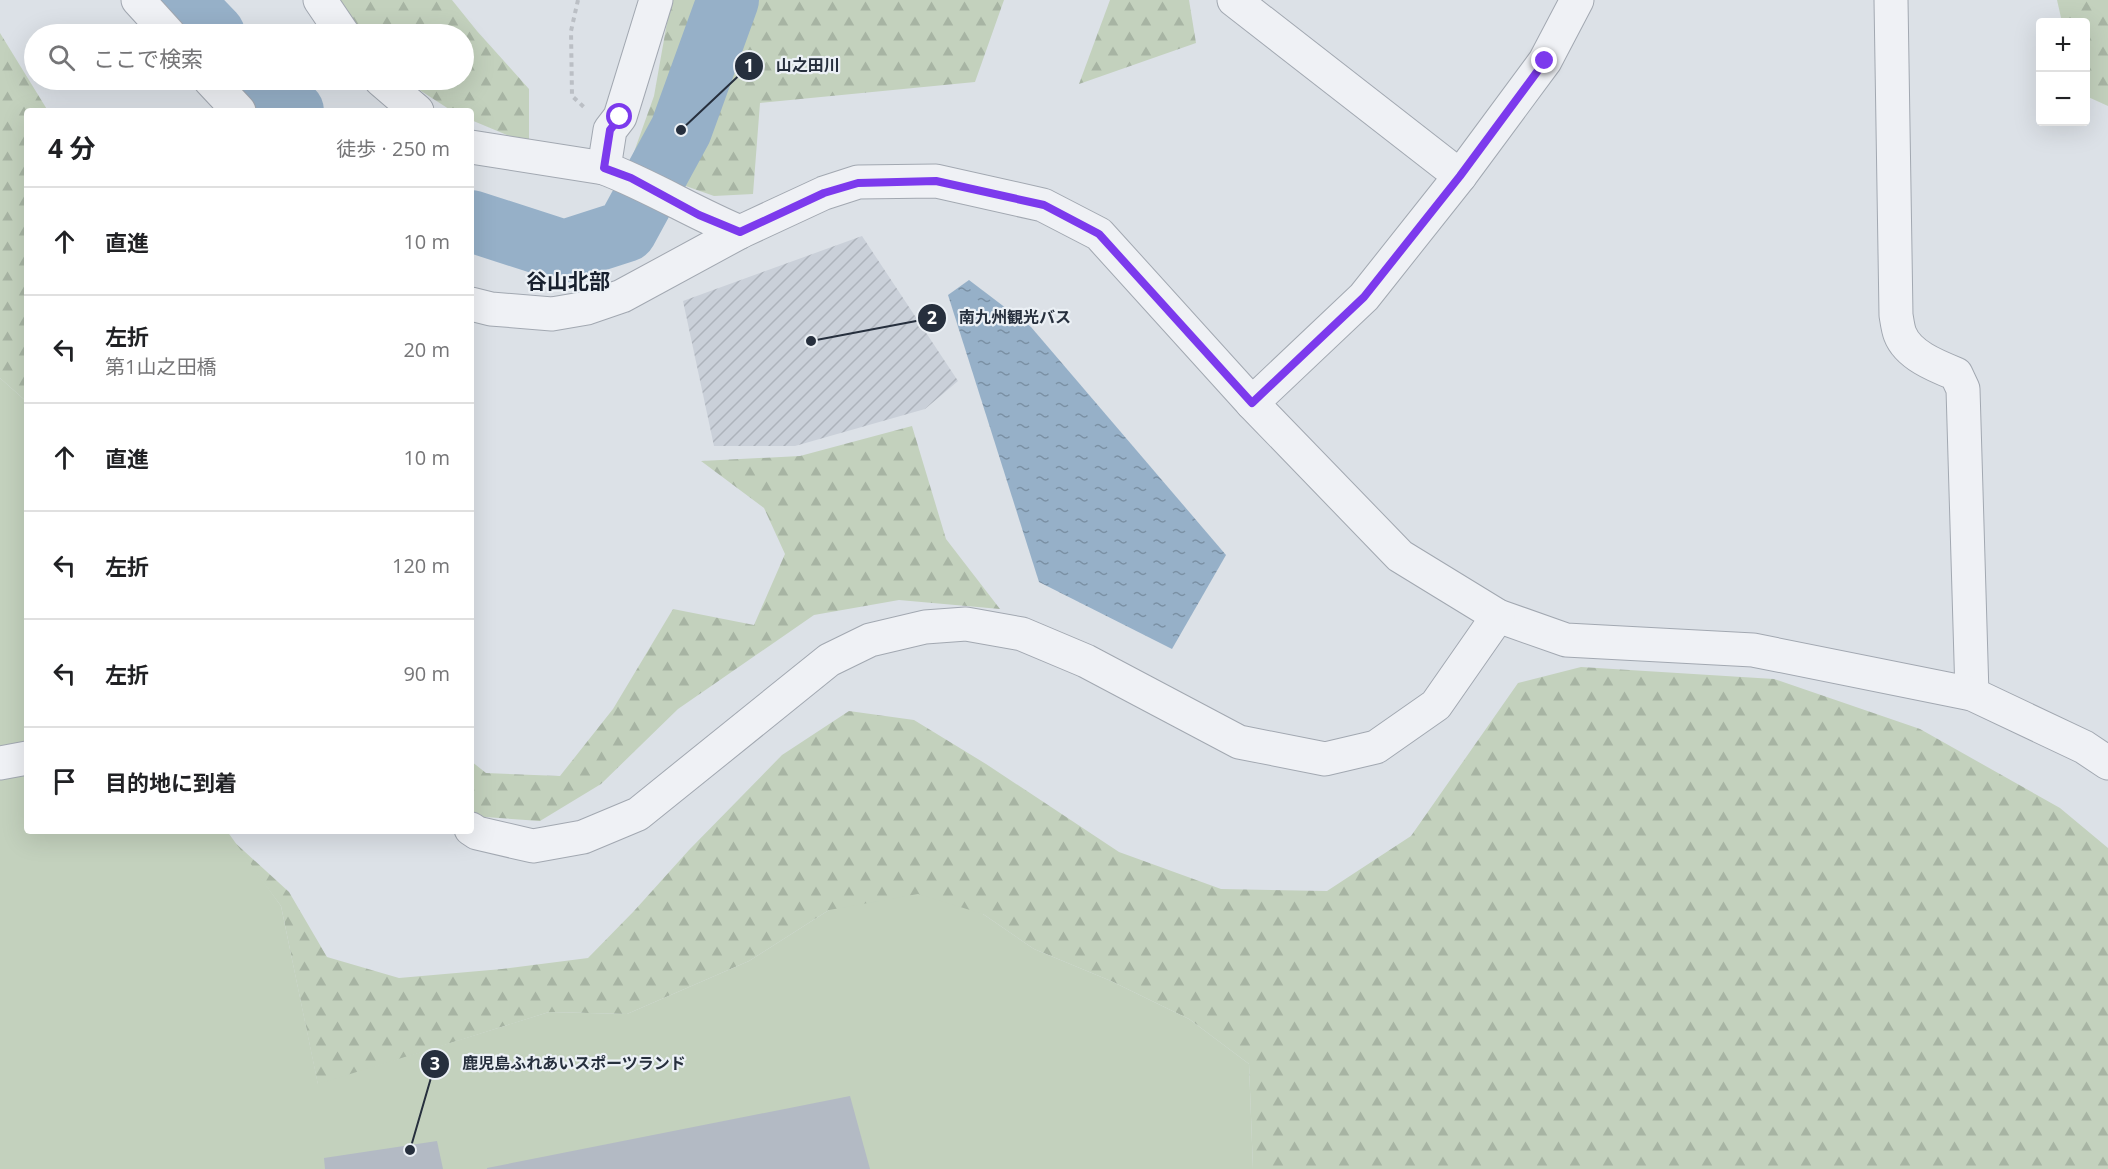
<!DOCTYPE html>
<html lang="ja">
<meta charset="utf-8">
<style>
body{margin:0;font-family:"Open Sans","Noto Sans JP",sans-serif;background:#f6f6f6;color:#202124}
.controls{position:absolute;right:18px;top:18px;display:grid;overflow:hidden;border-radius:6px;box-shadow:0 6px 24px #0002}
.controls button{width:54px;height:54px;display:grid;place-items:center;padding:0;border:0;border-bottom:2px solid #e0e0e0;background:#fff;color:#202124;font:30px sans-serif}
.stop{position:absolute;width:18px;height:18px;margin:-14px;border:4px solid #7c3aed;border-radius:50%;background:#fff}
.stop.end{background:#7c3aed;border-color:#fff;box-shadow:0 2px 6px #0008}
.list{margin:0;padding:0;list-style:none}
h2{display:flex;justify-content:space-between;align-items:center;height:78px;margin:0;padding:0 24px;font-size:26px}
h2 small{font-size:20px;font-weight:400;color:#757577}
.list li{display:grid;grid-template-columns:39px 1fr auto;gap:18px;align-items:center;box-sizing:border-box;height:108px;padding:0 24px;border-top:2px solid #e0e0e0}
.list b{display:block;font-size:22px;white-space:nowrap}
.list p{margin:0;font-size:20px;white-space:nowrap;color:#757577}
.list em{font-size:20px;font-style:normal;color:#757577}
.icon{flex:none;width:33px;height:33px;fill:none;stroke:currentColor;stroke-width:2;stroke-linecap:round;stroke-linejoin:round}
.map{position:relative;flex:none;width:2108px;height:1169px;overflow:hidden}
.search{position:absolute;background:#fff;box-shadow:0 6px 24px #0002;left:24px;top:24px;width:450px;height:66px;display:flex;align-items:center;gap:15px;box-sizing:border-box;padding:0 21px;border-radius:33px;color:#757577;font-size:22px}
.panel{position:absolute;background:#fff;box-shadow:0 6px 24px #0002;left:24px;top:108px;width:450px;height:726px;border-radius:6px}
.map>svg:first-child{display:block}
.industrial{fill:url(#industrial-furrows)}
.forest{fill:url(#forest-firs)}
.park{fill:#c3d1bd}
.water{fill:url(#water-ripples)}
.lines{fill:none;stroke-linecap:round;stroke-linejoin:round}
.river{stroke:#96b0c8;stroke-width:62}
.building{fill:#b3bac4}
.minor-casing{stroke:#a2a8b1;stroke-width:35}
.path{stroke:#bbbfc5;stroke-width:4;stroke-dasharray:4.5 4.5;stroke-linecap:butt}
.minor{stroke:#eff1f5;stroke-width:33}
.route{stroke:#7c3aed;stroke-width:8}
.labels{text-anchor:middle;stroke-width:4.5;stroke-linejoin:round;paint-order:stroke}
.district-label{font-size:21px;font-weight:bold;fill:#18202e;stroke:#ebf0f5}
.leader{fill:none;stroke:#262f3d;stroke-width:2}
.callout-dot{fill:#262f3d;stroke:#ebf0f5;stroke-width:2}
.mark-label{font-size:18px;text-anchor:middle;font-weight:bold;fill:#fff}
.callout-label{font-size:16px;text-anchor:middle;font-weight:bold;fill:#262f3d;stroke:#ebf0f5;stroke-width:4.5;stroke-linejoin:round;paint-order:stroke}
</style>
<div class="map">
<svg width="2108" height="1169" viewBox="0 0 2108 1169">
<defs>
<pattern id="industrial-furrows" width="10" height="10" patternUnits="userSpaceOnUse" patternTransform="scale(1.5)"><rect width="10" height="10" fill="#cad0d9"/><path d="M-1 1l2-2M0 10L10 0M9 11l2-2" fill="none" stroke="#adb3bb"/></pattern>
<pattern id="forest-firs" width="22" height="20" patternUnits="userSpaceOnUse" patternTransform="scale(1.5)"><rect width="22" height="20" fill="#c3d1bd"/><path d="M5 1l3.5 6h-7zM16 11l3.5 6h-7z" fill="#a7b4a3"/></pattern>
<pattern id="water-ripples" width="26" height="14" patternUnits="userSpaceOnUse" patternTransform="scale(1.5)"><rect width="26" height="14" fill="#96b0c8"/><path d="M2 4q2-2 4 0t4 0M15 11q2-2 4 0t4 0" fill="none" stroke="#7a90a4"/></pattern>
</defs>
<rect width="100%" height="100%" fill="#dce1e7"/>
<path class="industrial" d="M862 236 958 381 925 409 795 446H714L683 301Z"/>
<g class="forest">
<path d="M334 0H452L477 31 529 89V144L471 120V111H452L404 80H464V34H357Z"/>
<path d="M671 0H1004L975 82 760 103 753 194 714 196 629 166 654 96Z"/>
<path d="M1110 0H1189L1196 43 1079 84Z"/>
<path d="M2057 0H2108V106L2086 96V22H2062Z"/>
<path d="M0 33 48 111H27V402L0 378Z"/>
<path d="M912 426 946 539 1000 609 899 600 814 615 678 709 601 784 540 821 471 816V761L486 773 560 776 613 709 673 609 754 625 785 554 764 508 701 461 800 456Z"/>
<path d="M1581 667 1774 679 1920 729 2060 808 2108 848V1169H1253L1249 1064 1189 1019 1111 981 1034 949 983 914 829 910 749 961 627 1014 549 1012 318 1085 281 906 232 840 289 892 327 957 399 978 502 969 588 958 634 911 689 850 782 755 849 711 914 720 986 764 1119 852 1221 889 1327 891 1411 836 1518 683Z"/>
</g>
<path class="park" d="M0 378 27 402V831H227L281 906 318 1084 549 1012 627 1014 749 961 829 910 918 894 983 914 1034 949 1111 981 1189 1019 1249 1064 1253 1169H0Z"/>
<path class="water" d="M969 280 1031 327 1226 555 1172 649 1039 582 948 295Z"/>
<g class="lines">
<g class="river">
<path d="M181 0 214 34"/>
<path d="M260 80 293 111"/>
<path d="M471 221 564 251 626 231 681 130 728 0"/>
</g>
</g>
<g class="building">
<path d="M850 1096 870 1169H487V1168Z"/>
<path d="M437 1141 443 1169H325L324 1158Z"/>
</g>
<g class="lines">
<defs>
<g id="minor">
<path d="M138 0 169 34"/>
<path d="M320 0 343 34"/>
<path d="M656 0 620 117 610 130 604 168C651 186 694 213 740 232"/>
<path d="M1234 0 1460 176 1364 297 1252 403"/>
<path d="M1891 0 1896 315C1897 321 1898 329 1900 334 1908 355 1936 366 1956 374L1963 389 1972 694"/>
<path d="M210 80 239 111"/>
<path d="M381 80 417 111"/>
<path d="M471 147 604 168"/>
<path d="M1460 176 1545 61 1577 0"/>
<path d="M471 304 491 309 552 314 587 308 622 296 740 232 824 193 858 182 936 181 1043 205 1099 234 1252 403 1400 556 1498 616 1566 640 1753 650 1972 694 2084 747 2108 763"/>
<path d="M0 763 27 758"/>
<path d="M471 829 477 833 533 846 583 837 638 814 829 660 870 640 925 627 966 624 1022 634 1086 661 1239 742 1325 759 1376 747 1436 705 1498 616"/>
</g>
</defs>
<use href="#minor" class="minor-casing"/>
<path class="path" d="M578 0 571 31 572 96 585 108"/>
<use href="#minor" class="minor"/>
</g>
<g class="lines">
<path class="route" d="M620 117 610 130 604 168 631 178 699 215 740 232 824 193 858 183 936 181 1044 205 1099 234 1252 403 1364 297 1460 176 1545 61"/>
</g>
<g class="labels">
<g class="district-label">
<text x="568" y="289">谷山北部</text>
</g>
</g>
<path class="leader" d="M681 130L749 66M811 341L932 318M410 1150L435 1064"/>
<g class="callout-dot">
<circle cx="681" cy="130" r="6"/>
<circle cx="811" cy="341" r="6"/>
<circle cx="410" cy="1150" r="6"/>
<circle cx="749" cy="66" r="15"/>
<circle cx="932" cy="318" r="15"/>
<circle cx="435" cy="1064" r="15"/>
</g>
<g class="mark-label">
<text x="749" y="72">1</text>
<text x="932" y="324">2</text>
<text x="435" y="1070">3</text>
</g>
<g class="callout-label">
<text x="808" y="71">山之田川</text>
<text x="1015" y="323">南九州観光バス</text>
<text x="574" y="1069">鹿児島ふれあいスポーツランド</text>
</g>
</svg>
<div class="controls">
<button>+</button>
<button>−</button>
</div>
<div class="stop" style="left:620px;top:117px"></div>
<div class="stop end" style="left:1545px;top:61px"></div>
<div class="search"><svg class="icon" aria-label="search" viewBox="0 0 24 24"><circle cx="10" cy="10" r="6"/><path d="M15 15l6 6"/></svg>ここで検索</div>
<section class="panel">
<h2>4 分<small>徒歩 · 250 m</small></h2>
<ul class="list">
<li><svg class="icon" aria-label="ahead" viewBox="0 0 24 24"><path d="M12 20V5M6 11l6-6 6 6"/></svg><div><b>直進</b></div><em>10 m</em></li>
<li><svg class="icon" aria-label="left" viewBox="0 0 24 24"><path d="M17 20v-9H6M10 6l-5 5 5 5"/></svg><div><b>左折</b><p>第1山之田橋</p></div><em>20 m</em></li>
<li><svg class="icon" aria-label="ahead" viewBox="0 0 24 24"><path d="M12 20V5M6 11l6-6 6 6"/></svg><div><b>直進</b></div><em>10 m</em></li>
<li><svg class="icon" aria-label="left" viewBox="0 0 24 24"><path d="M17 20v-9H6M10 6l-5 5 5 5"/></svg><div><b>左折</b></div><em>120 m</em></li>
<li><svg class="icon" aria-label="left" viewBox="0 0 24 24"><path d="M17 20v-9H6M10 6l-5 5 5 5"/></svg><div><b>左折</b></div><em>90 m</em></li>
<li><svg class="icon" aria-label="arrive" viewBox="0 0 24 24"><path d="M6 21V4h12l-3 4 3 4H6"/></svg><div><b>目的地に到着</b></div></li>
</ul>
</section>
</div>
